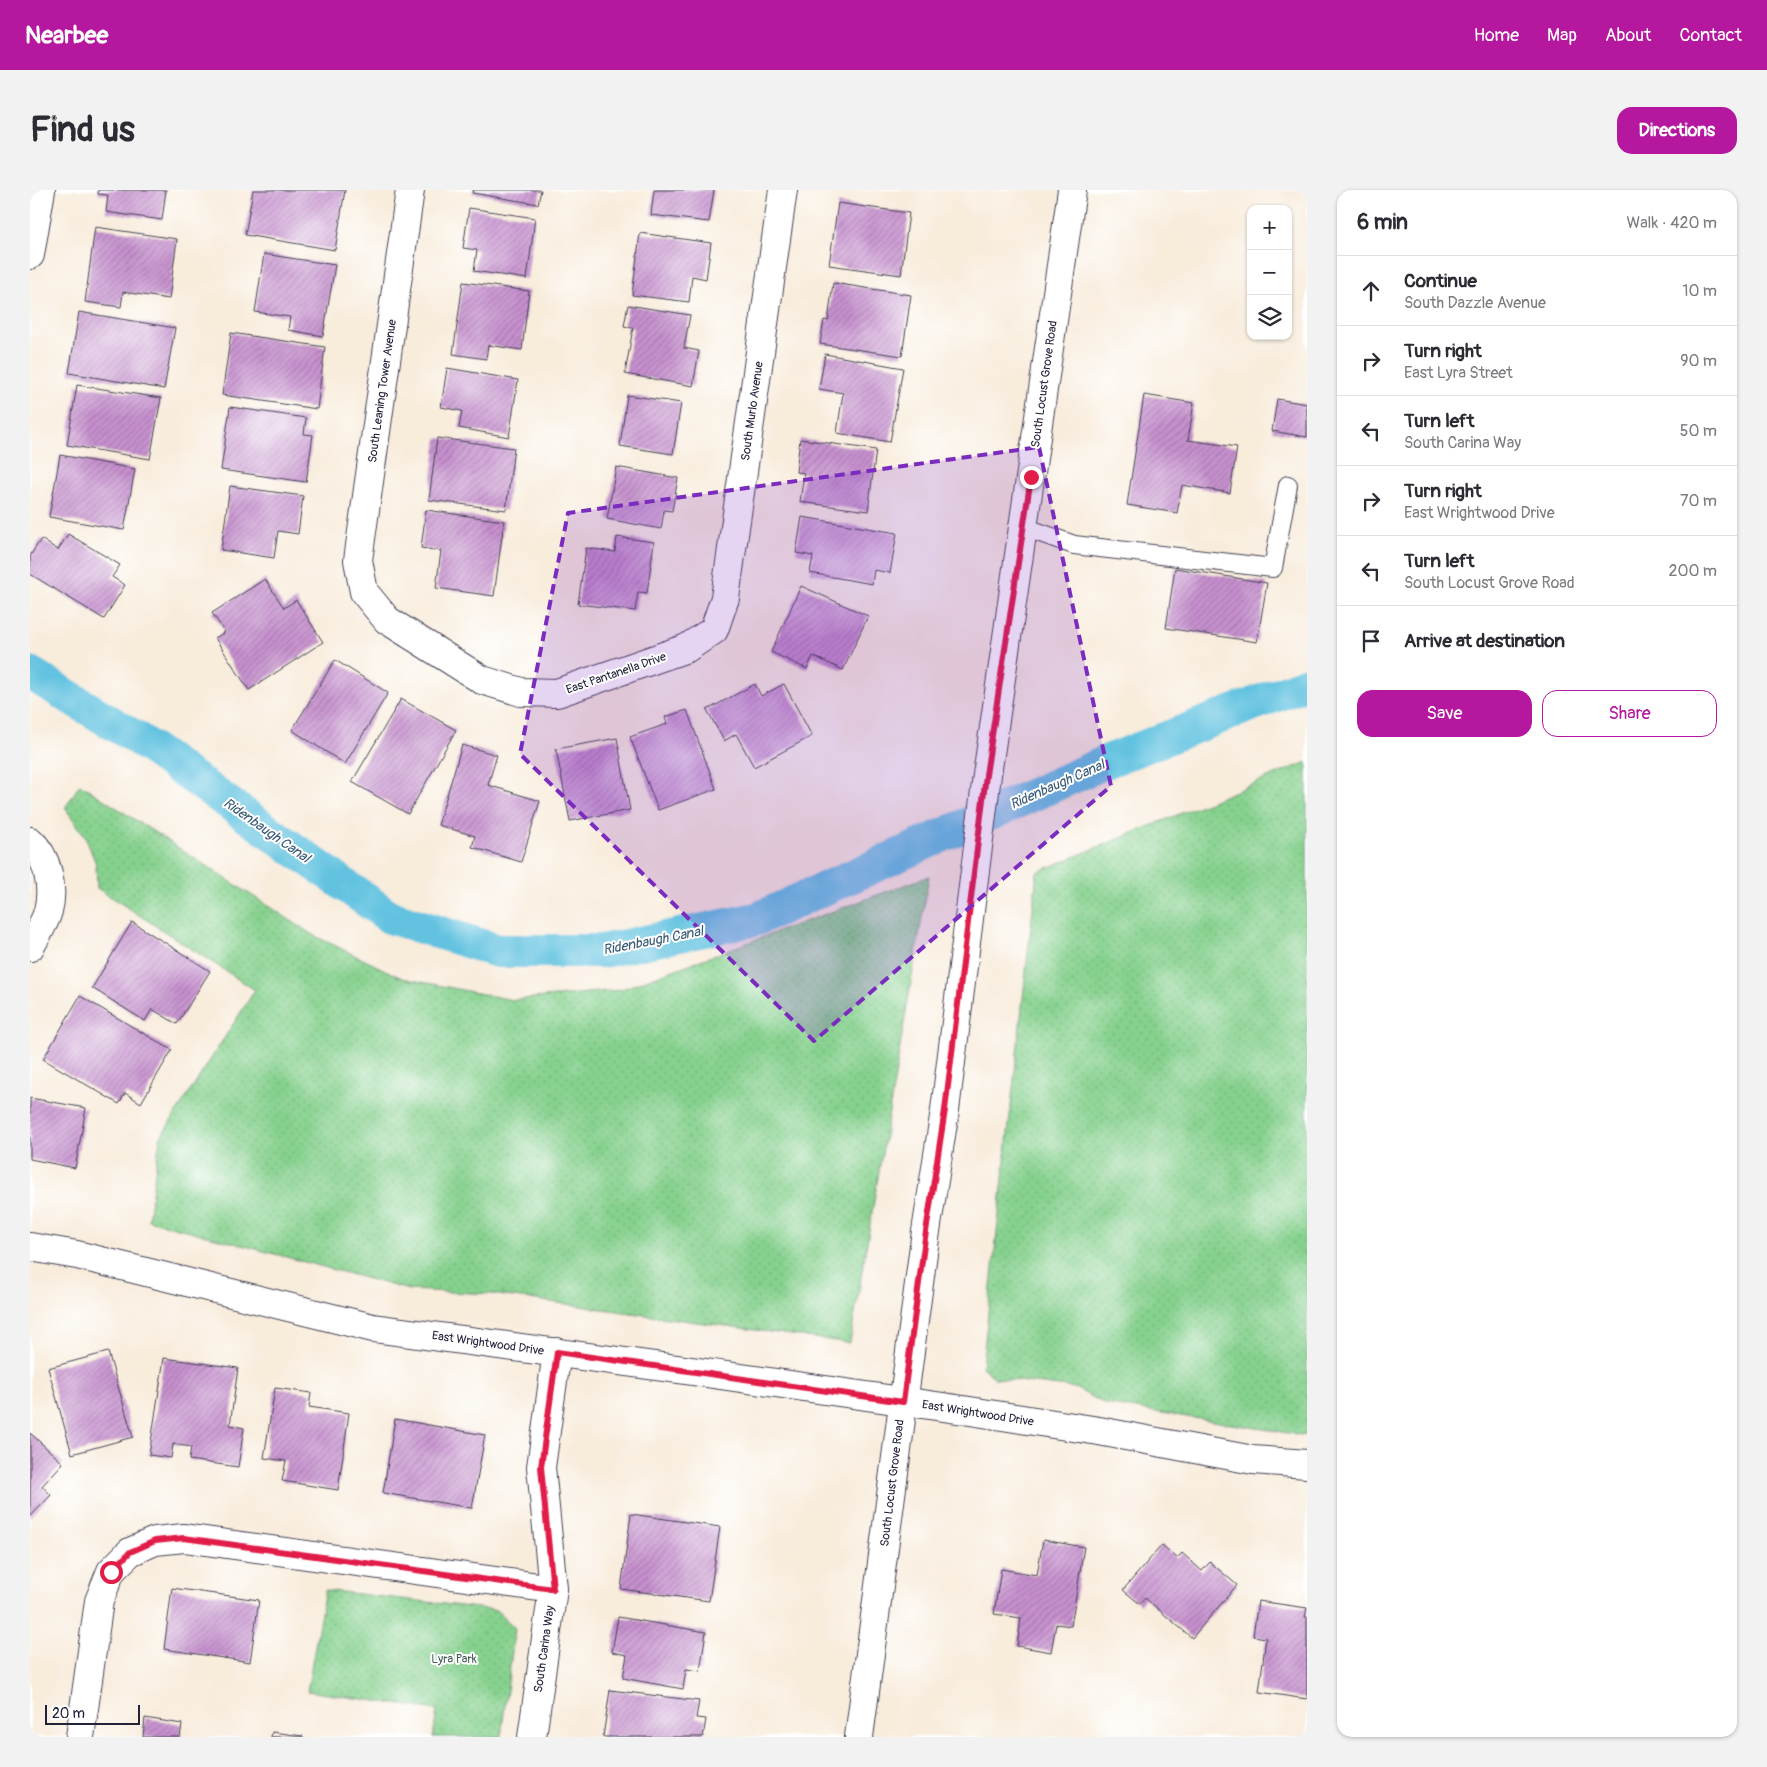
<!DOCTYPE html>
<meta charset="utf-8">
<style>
body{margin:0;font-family:Pangolin,sans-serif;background:#f2f2f3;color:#2b2b33}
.controls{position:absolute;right:15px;top:15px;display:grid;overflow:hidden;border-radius:10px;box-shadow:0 1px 4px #0004}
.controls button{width:45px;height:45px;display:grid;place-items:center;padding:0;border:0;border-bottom:1px solid #e1e1e2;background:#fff;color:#2b2b33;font:25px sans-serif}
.scale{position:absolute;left:15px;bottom:12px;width:95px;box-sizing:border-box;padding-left:5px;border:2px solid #22223b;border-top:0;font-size:14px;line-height:18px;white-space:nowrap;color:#22223b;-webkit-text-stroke:4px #fff;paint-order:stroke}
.stop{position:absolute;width:15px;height:15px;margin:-11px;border:4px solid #e11d48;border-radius:50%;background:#fff}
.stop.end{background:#e11d48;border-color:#fff;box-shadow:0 1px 5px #0008}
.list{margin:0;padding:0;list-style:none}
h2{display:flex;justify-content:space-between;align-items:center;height:65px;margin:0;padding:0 20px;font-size:21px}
h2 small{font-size:16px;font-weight:400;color:#7c7c81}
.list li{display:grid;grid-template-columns:32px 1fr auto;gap:15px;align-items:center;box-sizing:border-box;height:70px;padding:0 20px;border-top:1px solid #e1e1e2}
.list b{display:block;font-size:19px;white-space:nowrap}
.list p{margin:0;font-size:16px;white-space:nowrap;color:#7c7c81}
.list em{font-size:16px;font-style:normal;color:#7c7c81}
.actions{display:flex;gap:10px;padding:15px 20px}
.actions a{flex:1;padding:11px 0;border:1px solid #b5179e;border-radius:15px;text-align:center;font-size:18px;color:#b5179e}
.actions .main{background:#b5179e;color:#fff}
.icon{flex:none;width:28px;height:28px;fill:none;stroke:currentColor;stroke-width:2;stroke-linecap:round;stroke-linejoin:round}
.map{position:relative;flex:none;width:1277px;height:1547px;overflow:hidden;border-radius:15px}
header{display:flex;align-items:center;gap:30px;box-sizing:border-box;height:70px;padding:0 25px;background:#b5179e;color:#fff}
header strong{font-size:24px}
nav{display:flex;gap:28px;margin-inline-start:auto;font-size:18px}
.intro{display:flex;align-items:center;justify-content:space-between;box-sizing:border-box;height:120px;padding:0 30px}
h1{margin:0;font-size:35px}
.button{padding:12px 22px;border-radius:15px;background:#b5179e;color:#fff;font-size:18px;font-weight:700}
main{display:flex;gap:30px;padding:0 30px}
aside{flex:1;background:#fff;border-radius:15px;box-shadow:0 1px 4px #0004}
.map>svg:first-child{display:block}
.park{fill:url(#park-dots);stroke:#547a64}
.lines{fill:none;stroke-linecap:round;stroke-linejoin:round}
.canal{stroke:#62c2e0;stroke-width:34}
.building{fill:url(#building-hatch)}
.service-casing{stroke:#424053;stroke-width:20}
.minor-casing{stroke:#424053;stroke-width:30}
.tertiary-casing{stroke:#424053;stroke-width:30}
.secondary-casing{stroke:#424053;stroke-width:30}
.service{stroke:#fff;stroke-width:18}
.minor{stroke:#fff;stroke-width:28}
.tertiary{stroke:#fff;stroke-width:28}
.secondary{stroke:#fff;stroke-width:28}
.route{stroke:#e11d48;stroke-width:6}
.marked{fill:#7b2cbf;fill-opacity:0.2;stroke:#7b2cbf;stroke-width:4;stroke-dasharray:10 6;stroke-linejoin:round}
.labels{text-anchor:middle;stroke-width:4;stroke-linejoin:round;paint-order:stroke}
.street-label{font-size:12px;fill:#22223b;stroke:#fff}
.park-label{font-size:12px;fill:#455f58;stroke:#fff}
.water-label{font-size:14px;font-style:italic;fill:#385a75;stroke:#fff}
</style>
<header>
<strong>Nearbee</strong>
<nav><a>Home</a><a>Map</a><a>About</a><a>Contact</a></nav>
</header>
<div class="intro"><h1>Find us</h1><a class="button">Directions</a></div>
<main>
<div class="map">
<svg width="1277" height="1547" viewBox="0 0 1277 1547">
<defs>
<pattern id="park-dots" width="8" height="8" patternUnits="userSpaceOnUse" patternTransform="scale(1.25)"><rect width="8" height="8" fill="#86d18e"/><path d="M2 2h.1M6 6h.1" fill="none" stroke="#73b37b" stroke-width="1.8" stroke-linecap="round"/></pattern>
<pattern id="building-hatch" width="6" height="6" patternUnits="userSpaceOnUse" patternTransform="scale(1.25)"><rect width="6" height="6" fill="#c791cf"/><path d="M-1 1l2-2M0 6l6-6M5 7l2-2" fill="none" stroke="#a176a9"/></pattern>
</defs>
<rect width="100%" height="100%" fill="#fff"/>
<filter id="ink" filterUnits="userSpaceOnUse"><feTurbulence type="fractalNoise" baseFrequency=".02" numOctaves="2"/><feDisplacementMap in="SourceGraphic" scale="10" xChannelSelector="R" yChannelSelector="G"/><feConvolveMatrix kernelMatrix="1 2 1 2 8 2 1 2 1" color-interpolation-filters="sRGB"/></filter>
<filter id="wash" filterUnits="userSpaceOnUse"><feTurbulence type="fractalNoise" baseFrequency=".0096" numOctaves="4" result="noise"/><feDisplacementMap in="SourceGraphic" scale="20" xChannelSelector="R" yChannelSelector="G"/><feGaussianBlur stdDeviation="1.12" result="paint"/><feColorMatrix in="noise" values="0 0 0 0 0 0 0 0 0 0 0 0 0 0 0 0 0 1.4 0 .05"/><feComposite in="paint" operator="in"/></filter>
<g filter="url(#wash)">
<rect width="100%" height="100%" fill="#f8ecdb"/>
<g class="park">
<path d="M1277 572V1246L1075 1214 1045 1198 965 1188 952 1177 1007 682Z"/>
<path d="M50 594 283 745 372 788 483 810 589 800 899 686 820 1153 462 1104 379 1100 118 1030 130 948 225 800 67 698 66 674 55 646 35 618Z"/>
<path d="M295 1400 466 1420 485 1438 471 1547H403L407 1520 277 1501Z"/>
</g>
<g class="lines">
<path class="canal" d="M0 483 105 547 360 727 468 761H572L727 729 1078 571 1277 493"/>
</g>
<g id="blocks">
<g class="building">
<path d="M68 0H136L132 30 76 22 78 5 68 4Z"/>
<path d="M223 0H315L305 60 215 45Z"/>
<path d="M443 0H511L508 14 442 3Z"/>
<path d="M624 0H684L679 32 621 25Z"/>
<path d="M808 13 879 23 871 85 799 75Z"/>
<path d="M439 18 505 28 497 89 444 81 447 60 433 58Z"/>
<path d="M65 37 147 49 139 109 93 102 91 117 55 112Z"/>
<path d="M610 43 681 53 676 89 662 86 659 112 602 105Z"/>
<path d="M234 64 305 75 293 146 258 140 260 127 225 122Z"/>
<path d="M433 92 499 101 492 160 458 155 456 169 423 164Z"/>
<path d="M803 93 881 105 872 166 790 154 794 130 798 131Z"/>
<path d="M598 115 660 125 654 158 669 161 663 196 595 184 603 138 594 136Z"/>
<path d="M49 122 145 138 134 199 39 183Z"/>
<path d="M201 143 295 157 287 219 192 205Z"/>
<path d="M795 164 873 178 860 252 807 243 813 203 789 199Z"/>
<path d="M417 178 488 190 479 247 429 238 432 221 411 217Z"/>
<path d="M47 195 131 208 120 269 37 255Z"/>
<path d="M597 205 651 213 643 264 590 256Z"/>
<path d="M1114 205 1164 213 1158 250 1207 257 1200 303 1152 295 1147 323 1097 315Z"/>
<path d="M1247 209 1277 214V247L1242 241Z"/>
<path d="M200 217 276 228 274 244 283 245 276 292 191 280Z"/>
<path d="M407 248 484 258 476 320 399 310Z"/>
<path d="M770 249 846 260 838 321 770 312 774 283 766 282Z"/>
<path d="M30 265 105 279 94 340 19 327Z"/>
<path d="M586 277 648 288 642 321 634 320 631 339 577 329Z"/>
<path d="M200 296 273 306 268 344 248 341 244 368 191 360Z"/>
<path d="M396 320 474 331 464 406 406 398 411 361 391 358Z"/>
<path d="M772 327 867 343 860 383 844 380 842 394 780 383 783 366 766 363Z"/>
<path d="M38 344 90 375 82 387 95 395 74 429 0 384V366L11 349 28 360Z"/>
<path d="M587 347 624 352 617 403 608 402 605 421 548 414 556 358 585 362Z"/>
<path d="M1145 378 1237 393 1227 452 1136 438Z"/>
<path d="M235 389 254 418 266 410 293 452 219 500 185 448 195 442 182 423Z"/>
<path d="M771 396 838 426 813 480 783 466 777 479 741 462Z"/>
<path d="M305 470 358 503 315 574 262 540Z"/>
<path d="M725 494 731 506 754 494 782 546 724 577 706 544 694 551 677 520Z"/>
<path d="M371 509 426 540 378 624 322 592Z"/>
<path d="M657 520 686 599 628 620 600 547 637 534 635 527Z"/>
<path d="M587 548 600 620 540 631 526 559Z"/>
<path d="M432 555 467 565 458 595 510 611 491 672 442 657 445 646 408 635Z"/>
<path d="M102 732 180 781 147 834 122 819 115 831 62 798Z"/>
<path d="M50 806 142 860 111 913 95 903 89 914 13 869Z"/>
<path d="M0 908 56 918 45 978 0 969Z"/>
<path d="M78 1162 103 1247 42 1264 18 1178Z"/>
<path d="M134 1168 208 1178 200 1235 214 1238 208 1277 159 1270 161 1257 143 1254 141 1268 119 1265Z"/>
<path d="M245 1198 281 1203 279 1217 319 1223 308 1300 252 1291 256 1271 234 1268Z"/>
<path d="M365 1229 455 1245 442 1318 353 1303Z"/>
<path d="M0 1243 33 1273 12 1296 21 1305 0 1327Z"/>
<path d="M601 1324 690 1337 679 1411 591 1399Z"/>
<path d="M1013 1350 1054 1357 1041 1436 1026 1434 1021 1462 987 1456 991 1428 964 1424 971 1379 1007 1385Z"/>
<path d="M1132 1355 1147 1368 1152 1363 1172 1381 1180 1372 1207 1395 1162 1448 1115 1408 1110 1414 1093 1400Z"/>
<path d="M142 1398 229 1410 220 1472 134 1459Z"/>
<path d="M1228 1411 1277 1418 1275 1427H1277V1509L1229 1502 1236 1448 1223 1446Z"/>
<path d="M588 1427 676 1442 670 1481 656 1479 653 1499 593 1488 597 1465 582 1462Z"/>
<path d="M580 1500 669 1511 666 1528 676 1529 673 1547H573Z"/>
<path d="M115 1528 152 1534 150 1547H113Z"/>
<path d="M242 1542 273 1546V1547H241Z"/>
</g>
</g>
</g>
<g filter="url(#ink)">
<use href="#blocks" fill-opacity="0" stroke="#424053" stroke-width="1"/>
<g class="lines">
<defs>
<path id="service" d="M994 337 1044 355 1243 378 1258 295"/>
<g id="minor">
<path d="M380 0 328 370 334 402 357 430 452 490 491 502 527 503 657 458 684 440 695 408 753 0"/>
<path d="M0 65 11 0"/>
<path d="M0 651C18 667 24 698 18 721 15 733 6 746 0 757"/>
<path d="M50 1547 69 1411 81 1381 100 1362 125 1351 154 1348 523 1399"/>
<path d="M502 1547 523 1399 511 1277 527 1162"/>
</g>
<path id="tertiary" d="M0 1057 47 1065 343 1138 655 1180 927 1219 1069 1241 1223 1270 1277 1274"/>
<path id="secondary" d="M829 1547 895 1048 915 920 957 585 1042 0"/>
</defs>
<use href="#service" class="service-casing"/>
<use href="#minor" class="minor-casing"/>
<use href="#tertiary" class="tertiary-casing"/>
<use href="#secondary" class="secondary-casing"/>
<use href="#service" class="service"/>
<use href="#minor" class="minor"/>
<use href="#tertiary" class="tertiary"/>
<use href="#secondary" class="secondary"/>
</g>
</g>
<g class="lines" filter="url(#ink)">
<path class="route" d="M81 1382 100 1362 125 1351 154 1348 523 1399 511 1277 527 1162 873 1212 895 1048 915 920 956 585 1001 287"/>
</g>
<path class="marked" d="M1009 257 1081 596 784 851 490 564 538 323Z"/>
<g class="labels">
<g class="street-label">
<text transform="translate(1014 194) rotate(-82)" y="4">South Locust Grove Road</text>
<text transform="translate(352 201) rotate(-82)" y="4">South Leaning Tower Avenue</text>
<text transform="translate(722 221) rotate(-82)" y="4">South Murlo Avenue</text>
<text transform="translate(586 483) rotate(-19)" y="4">East Pantanella Drive</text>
<text transform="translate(458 1153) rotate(8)" y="4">East Wrightwood Drive</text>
<text transform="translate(948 1223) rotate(9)" y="4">East Wrightwood Drive</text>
<text transform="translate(862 1293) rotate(-83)" y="4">South Locust Grove Road</text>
<text transform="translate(514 1459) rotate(-82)" y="4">South Carina Way</text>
</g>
<g class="park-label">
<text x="424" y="1473">Lyra Park</text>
</g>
<g class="water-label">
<text transform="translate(1027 594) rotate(-24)" y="5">Ridenbaugh Canal</text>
<text transform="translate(237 640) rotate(35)" y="5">Ridenbaugh Canal</text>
<text transform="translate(623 750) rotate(-11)" y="5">Ridenbaugh Canal</text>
</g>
</g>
</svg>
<div class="controls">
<button>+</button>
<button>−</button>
<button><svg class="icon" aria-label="layers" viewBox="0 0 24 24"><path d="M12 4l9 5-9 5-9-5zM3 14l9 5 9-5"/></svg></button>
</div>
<div class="scale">20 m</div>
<div class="stop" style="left:81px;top:1382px"></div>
<div class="stop end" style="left:1001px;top:287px"></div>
</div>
<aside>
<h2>6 min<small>Walk · 420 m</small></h2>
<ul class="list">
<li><svg class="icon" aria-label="ahead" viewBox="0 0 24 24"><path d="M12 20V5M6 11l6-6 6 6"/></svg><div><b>Continue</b><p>South Dazzle Avenue</p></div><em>10 m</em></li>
<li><svg class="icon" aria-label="right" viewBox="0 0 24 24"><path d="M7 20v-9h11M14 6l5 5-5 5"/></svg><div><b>Turn right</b><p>East Lyra Street</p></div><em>90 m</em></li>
<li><svg class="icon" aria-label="left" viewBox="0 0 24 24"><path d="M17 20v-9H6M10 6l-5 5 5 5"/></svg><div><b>Turn left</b><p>South Carina Way</p></div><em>50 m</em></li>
<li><svg class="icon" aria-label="right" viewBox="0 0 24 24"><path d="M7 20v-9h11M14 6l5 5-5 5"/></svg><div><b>Turn right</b><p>East Wrightwood Drive</p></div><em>70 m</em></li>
<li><svg class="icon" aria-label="left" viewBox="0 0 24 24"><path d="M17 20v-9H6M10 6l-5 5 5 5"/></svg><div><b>Turn left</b><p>South Locust Grove Road</p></div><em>200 m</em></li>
<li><svg class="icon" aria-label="arrive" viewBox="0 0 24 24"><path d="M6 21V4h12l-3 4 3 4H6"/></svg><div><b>Arrive at destination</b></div></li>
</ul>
<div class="actions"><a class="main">Save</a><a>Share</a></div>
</aside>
</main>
